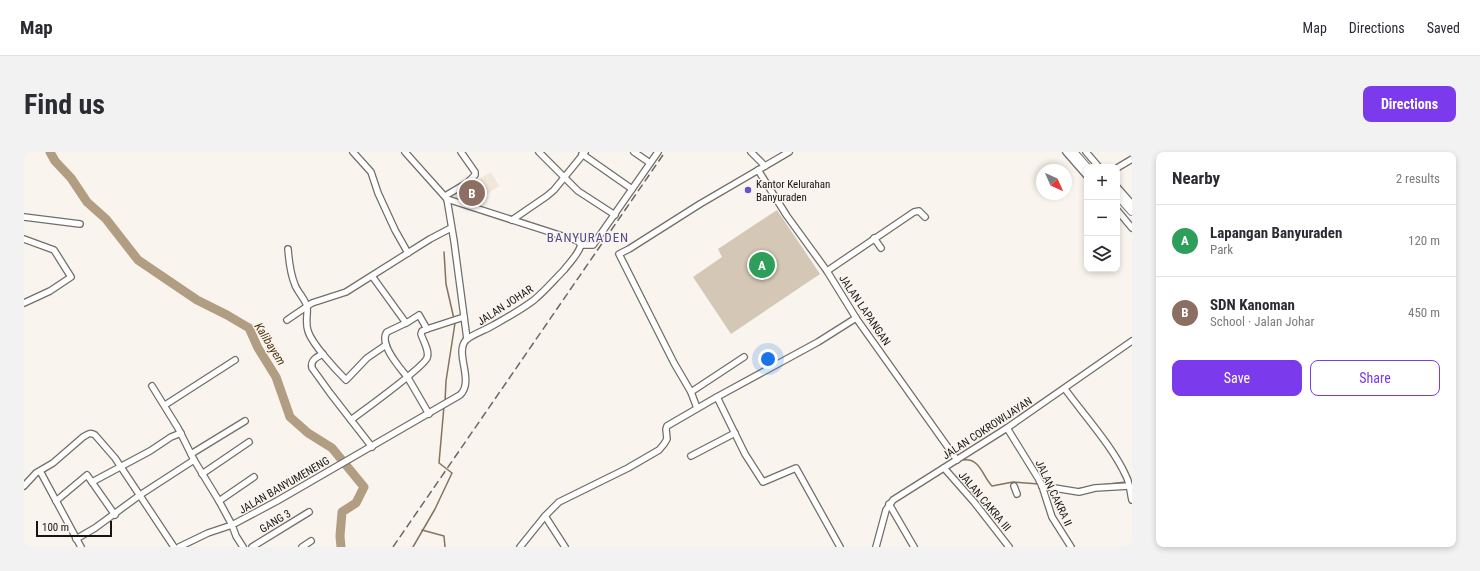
<!DOCTYPE html>
<meta charset="utf-8">
<style>
body{margin:0;font-family:"Roboto Condensed",sans-serif;background:#f2f2f3;color:#2b2b33}
.controls{position:absolute;right:12px;top:12px;display:grid;overflow:hidden;border-radius:8px;box-shadow:0 2px 6px #0003}
.controls button{width:36px;height:36px;display:grid;place-items:center;padding:0;border:0;border-bottom:1px solid #e1e1e2;background:#fff;color:#2b2b33;font:20px sans-serif}
.compass{position:absolute;left:1012px;top:12px;width:36px;height:36px;border-radius:50%;background:#fff;box-shadow:0 2px 6px #0003;rotate:135deg}
.scale{position:absolute;left:12px;bottom:10px;width:76px;box-sizing:border-box;padding-left:4px;border:2px solid #171513;border-top:0;font-size:11px;line-height:14px;white-space:nowrap;color:#171513;-webkit-text-stroke:3px #f9f4ed;paint-order:stroke}
.you{position:absolute;left:744px;top:207px;width:14px;height:14px;margin:-10px;border:3px solid #fff;border-radius:50%;background:#1a73e8;box-shadow:0 0 0 6px #1a73e833}
.badge{display:grid;place-items:center;width:26px;height:26px;border-radius:50%;background:#7c3aed;color:#fff;font-size:13px;font-weight:700}
.pin{position:absolute;translate:-50% -50%;border:2px solid #fff;box-shadow:0 1px 4px #0006}
.list{margin:0;padding:0;list-style:none}
h2{display:flex;justify-content:space-between;align-items:center;height:52px;margin:0;padding:0 16px;font-size:17px}
h2 small{font-size:13px;font-weight:400;color:#7c7c81}
.list li{display:grid;grid-template-columns:26px 1fr auto;gap:12px;align-items:center;box-sizing:border-box;height:72px;padding:0 16px;border-top:1px solid #e1e1e2}
.list b{display:block;font-size:15px;white-space:nowrap}
.list p{margin:0;font-size:13px;white-space:nowrap;color:#7c7c81}
.list em{font-size:13px;font-style:normal;color:#7c7c81}
.actions{display:flex;gap:8px;padding:12px 16px}
.actions a{flex:1;padding:9px 0;border:1px solid #7c3aed;border-radius:8px;text-align:center;font-size:14px;color:#7c3aed}
.actions .main{background:#7c3aed;color:#fff}
.icon{flex:none;width:22px;height:22px;fill:none;stroke:currentColor;stroke-width:2;stroke-linecap:round;stroke-linejoin:round}
.map{position:relative;flex:none;width:1108px;height:395px;overflow:hidden;border-radius:8px}
header{display:flex;align-items:center;gap:24px;box-sizing:border-box;height:56px;padding:0 20px;background:#fff;border-bottom:1px solid #e1e1e2}
header strong{font-size:19px}
nav{display:flex;gap:22px;margin-inline-start:auto;font-size:14px}
.intro{display:flex;align-items:center;justify-content:space-between;box-sizing:border-box;height:96px;padding:0 24px}
h1{margin:0;font-size:28px}
.button{padding:10px 18px;border-radius:8px;background:#7c3aed;color:#fff;font-size:14px;font-weight:700}
main{display:flex;gap:24px;padding:0 24px}
aside{flex:1;background:#fff;border-radius:8px;box-shadow:0 2px 6px #0003}
.map>svg:first-child{display:block}
.built{fill:#f1e7da}
.green{fill:#d4c7b5}
.lines{fill:none;stroke-linecap:round;stroke-linejoin:round}
.stream{stroke:#837460;stroke-width:1.5}
.river{stroke:#b19d81;stroke-width:9}
.minor-casing{stroke:#736e69;stroke-width:8}
.highway-casing{stroke:#736e69;stroke-width:10}
.minor{stroke:#fff;stroke-width:5.5}
.highway{stroke:#fff;stroke-width:8}
.rail{stroke:#6b6764;stroke-width:1.5;stroke-dasharray:8 4;stroke-linecap:butt}
.poi-dot{fill:#6652cc;stroke:#f9f4ed;stroke-width:1.5}
.labels{text-anchor:middle;stroke-width:3;stroke-linejoin:round;paint-order:stroke}
.poi-label{font-size:11px;fill:#171513;stroke:#f9f4ed;text-anchor:start}
.street-label{font-size:11px;fill:#171513;stroke:#f9f4ed}
.water-label{font-size:12px;font-style:italic;fill:#4c3510;stroke:#f9f4ed}
.quarter-label{font-size:13px;letter-spacing:1px;fill:#514b8a;stroke:#f9f4ed}
</style>
<header>
<strong>Map</strong>
<nav><a>Map</a><a>Directions</a><a>Saved</a></nav>
</header>
<div class="intro"><h1>Find us</h1><a class="button">Directions</a></div>
<main>
<div class="map">
<svg width="1108" height="395" viewBox="0 0 1108 395">
<rect width="100%" height="100%" fill="#f9f4ed"/>
<path class="built" d="M467 20 475 34 446 54 425 46 440 36Z"/>
<path class="green" d="M753 58 796 122 707 182 669 125 698 105 694 97Z"/>
<g class="lines">
<g class="stream">
<path d="M420 100 422 132 430 167"/>
<path d="M421 250 422 229 431 171"/>
<path d="M940 308C956 306 959 325 968 334L989 330 1015 332"/>
<path d="M1076 333 1102 330"/>
<path d="M1053 337 1070 334"/>
<path d="M398 378 420 384 421 395"/>
<path d="M389 395 411 357 428 321 415 311 420 254"/>
</g>
<path class="river" d="M26 0 31 9 47 26 63 50 82 67 114 108 173 148 203 163 225 176 234 196 252 225 266 265 284 281 308 296 340 335 332 351 318 360 316 384 317 395"/>
<defs>
<g id="minor">
<path d="M329 0 347 20 354 41 371 78 384 101"/>
<path d="M381 0 423 47 430 89 443 187"/>
<path d="M515 0 554 39 591 63"/>
<path d="M610 0 626 11"/>
<path d="M727 0 741 14"/>
<path d="M1042 0 1063 24"/>
<path d="M1062 0 1075 15"/>
<path d="M558 2 608 37"/>
<path d="M1093 16 1108 7"/>
<path d="M734 18 763 64 803 119 832 166 933 308"/>
<path d="M1093 35 1108 52"/>
<path d="M421 44 443 31 451 23V20L437 0"/>
<path d="M1093 58 1108 76"/>
<path d="M0 65 56 72"/>
<path d="M488 68 523 44 530 38 561 0"/>
<path d="M850 86 857 96"/>
<path d="M0 87 30 98 47 125 26 139 0 151"/>
<path d="M557 93H569L634 0"/>
<path d="M264 97C265 110 266 121 271 133 273 139 283 150 283 155 284 162 281 170 284 179 288 192 312 218 322 228L343 206 362 193"/>
<path d="M803 119 890 60 895 59 901 65"/>
<path d="M348 124 382 171"/>
<path d="M263 168 288 151 322 140 406 87 427 76"/>
<path d="M403 177 440 165"/>
<path d="M299 202C293 205 286 208 288 216L306 241 348 295"/>
<path d="M128 234 154 276 170 308 195 349 208 373 184 381 155 395"/>
<path d="M1041 237C1060 263 1089 295 1102 324 1106 331 1106 340 1108 348"/>
<path d="M667 240 720 205"/>
<path d="M693 245 721 302 739 330 772 316 816 395"/>
<path d="M141 253 211 208"/>
<path d="M673 256 667 240 650 211 595 102 605 97 676 52 765 0"/>
<path d="M327 268C340 258 399 216 403 206 406 199 399 189 397 182L398 179 403 177 395 163 384 170 363 180C354 192 377 217 384 226 391 238 398 250 405 262"/>
<path d="M983 276 1014 326 1018 334 1028 365 1047 395"/>
<path d="M167 302 221 269"/>
<path d="M667 304 711 281"/>
<path d="M920 316 950 350 985 395"/>
<path d="M16 319 57 395"/>
<path d="M178 322 225 290"/>
<path d="M68 330 126 299 147 285 157 281"/>
<path d="M0 334 12 321 29 311 59 285C64 282 66 280 71 283L91 306 150 395"/>
<path d="M990 334 993 342"/>
<path d="M1018 334 1055 340 1071 336 1105 334"/>
<path d="M32 349 63 323 91 363"/>
<path d="M195 349 230 325"/>
<path d="M865 352 890 395"/>
<path d="M521 364 541 395"/>
<path d="M52 387 71 376 116 343 170 308"/>
<path d="M219 395 212 384 208 373 253 349 436 243C451 229 430 201 442 188 447 183 461 178 468 174 482 166 497 158 510 148 521 139 530 128 540 118 546 110 554 103 557 93L554 89 423 47"/>
<path d="M228 395 285 360"/>
<path d="M278 395 287 389"/>
<path d="M496 395 521 364 535 350 604 316 635 298 640 292 643 287 642 277 643 274 693 245 794 190 832 166"/>
<path d="M852 395 862 358 869 348 983 276 1108 189"/>
</g>
<g id="highway">
<path d="M1049 0 1063 16"/>
<path d="M1093 42 1108 59"/>
</g>
</defs>
<use href="#minor" class="minor-casing"/>
<use href="#highway" class="highway-casing"/>
<use href="#minor" class="minor"/>
<use href="#highway" class="highway"/>
<path class="rail" d="M369 395 641 0"/>
</g>
<circle class="poi-dot" cx="724" cy="38" r="4"/>
<g class="labels">
<g class="poi-label">
<text x="732" y="36">Kantor Kelurahan<tspan x="732" dy="13">Banyuraden</tspan></text>
</g>
<g class="street-label">
<text transform="translate(481 153) rotate(-33)" y="4">JALAN JOHAR</text>
<text transform="translate(841 158) rotate(56)" y="4">JALAN LAPANGAN</text>
<text transform="translate(963 276) rotate(-33)" y="4">JALAN COKROWIJAYAN</text>
<text transform="translate(260 333) rotate(-30)" y="4">JALAN BANYUMENENG</text>
<text transform="translate(1030 341) rotate(65)" y="4">JALAN CAKRA II</text>
<text transform="translate(961 349) rotate(50)" y="4">JALAN CAKRA III</text>
<text transform="translate(251 369) rotate(-31)" y="4">GANG 3</text>
</g>
<g class="water-label">
<text transform="translate(246 192) rotate(58)" y="4">Kalibayem</text>
</g>
<g class="quarter-label">
<text x="564" y="90">BANYURADEN</text>
</g>
</g>
</svg>
<div class="controls">
<button>+</button>
<button>−</button>
<button><svg class="icon" aria-label="layers" viewBox="0 0 24 24"><path d="M12 4l9 5-9 5-9-5zM3 14l9 5 9-5"/></svg></button>
</div>
<svg class="compass" viewBox="-18 -18 36 36"><path d="M0-13l5 13h-10z" fill="#e53935"/><path d="M0 13l5-13h-10z" fill="#7c7c81"/></svg>
<div class="scale">100 m</div>
<div class="you"></div>
<div class="pin badge" style="left:738px;top:113px;background:#2e9e5b">A</div>
<div class="pin badge" style="left:448px;top:41px;background:#8d6e63">B</div>
</div>
<aside>
<h2>Nearby<small>2 results</small></h2>
<ul class="list">
<li><span class="badge" style="background:#2e9e5b">A</span><div><b>Lapangan Banyuraden</b><p>Park</p></div><em>120 m</em></li>
<li><span class="badge" style="background:#8d6e63">B</span><div><b>SDN Kanoman</b><p>School · Jalan Johar</p></div><em>450 m</em></li>
</ul>
<div class="actions"><a class="main">Save</a><a>Share</a></div>
</aside>
</main>
